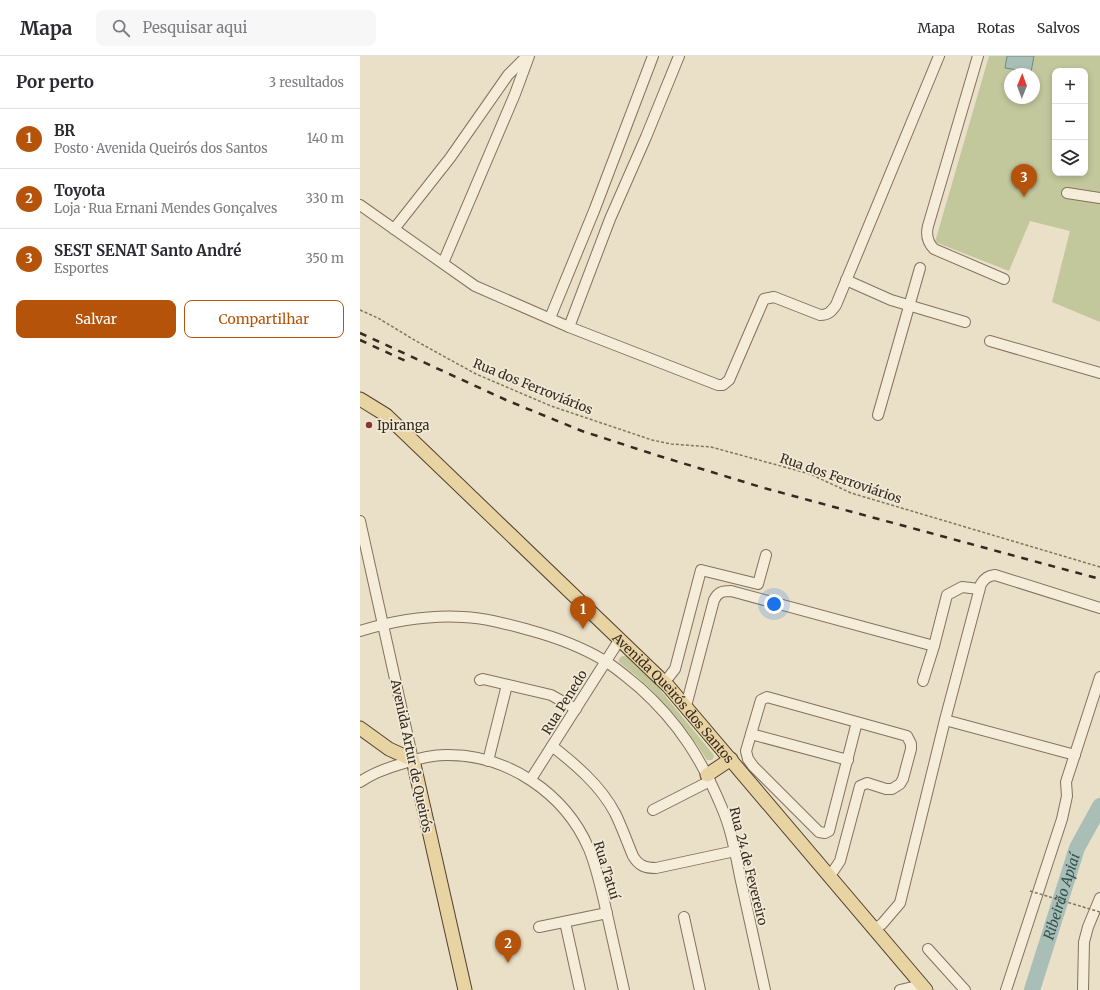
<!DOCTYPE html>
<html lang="pt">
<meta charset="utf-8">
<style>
body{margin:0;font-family:Merriweather,serif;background:#f7f7f7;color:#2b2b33}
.controls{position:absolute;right:12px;top:12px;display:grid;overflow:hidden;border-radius:8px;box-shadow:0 2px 6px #0003}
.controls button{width:36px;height:36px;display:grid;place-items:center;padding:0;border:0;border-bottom:1px solid #e1e1e2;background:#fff;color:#2b2b33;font:20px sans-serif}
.compass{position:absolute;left:644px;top:12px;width:36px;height:36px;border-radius:50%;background:#fff;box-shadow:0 2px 6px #0003;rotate:1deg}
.you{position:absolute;left:414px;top:548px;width:14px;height:14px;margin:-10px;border:3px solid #fff;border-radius:50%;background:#1a73e8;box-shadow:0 0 0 6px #1a73e833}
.badge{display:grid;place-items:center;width:26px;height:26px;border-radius:50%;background:#b45309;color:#fff;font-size:13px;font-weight:700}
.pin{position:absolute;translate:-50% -33px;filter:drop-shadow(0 1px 2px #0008)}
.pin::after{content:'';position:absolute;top:21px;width:14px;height:12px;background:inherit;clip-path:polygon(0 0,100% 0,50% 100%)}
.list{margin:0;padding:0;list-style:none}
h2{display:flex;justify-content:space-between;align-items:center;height:52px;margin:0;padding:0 16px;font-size:17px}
h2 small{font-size:13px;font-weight:400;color:#7c7c81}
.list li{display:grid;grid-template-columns:26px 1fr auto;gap:12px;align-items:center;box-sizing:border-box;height:60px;padding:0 16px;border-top:1px solid #e1e1e2}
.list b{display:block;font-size:15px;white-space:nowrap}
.list p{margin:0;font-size:13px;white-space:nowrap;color:#7c7c81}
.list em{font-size:13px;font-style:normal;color:#7c7c81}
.actions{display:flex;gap:8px;padding:12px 16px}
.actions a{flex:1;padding:9px 0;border:1px solid #b45309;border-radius:8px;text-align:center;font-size:14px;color:#b45309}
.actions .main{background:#b45309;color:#fff}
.icon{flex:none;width:22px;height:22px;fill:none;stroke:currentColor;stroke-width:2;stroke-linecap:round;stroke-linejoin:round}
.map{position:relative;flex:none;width:740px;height:934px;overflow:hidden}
header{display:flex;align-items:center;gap:24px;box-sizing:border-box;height:56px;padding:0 20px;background:#fff;border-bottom:1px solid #e1e1e2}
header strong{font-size:19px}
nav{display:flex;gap:22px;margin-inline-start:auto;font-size:14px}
.search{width:280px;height:36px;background:#f7f7f7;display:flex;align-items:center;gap:10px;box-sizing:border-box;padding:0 14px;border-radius:8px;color:#7c7c81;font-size:15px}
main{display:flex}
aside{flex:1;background:#fff}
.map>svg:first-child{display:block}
.green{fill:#c2c79c;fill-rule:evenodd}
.water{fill:#a8beb7;stroke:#6f8b84}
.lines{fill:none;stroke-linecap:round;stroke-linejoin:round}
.river{stroke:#a8beb7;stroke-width:16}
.minor-casing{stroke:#83725e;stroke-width:12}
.major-casing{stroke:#524132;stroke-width:15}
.path{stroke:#83725e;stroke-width:1.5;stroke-dasharray:3 2;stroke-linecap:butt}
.minor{stroke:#f5edda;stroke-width:10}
.major{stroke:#e8d3a3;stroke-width:13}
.rail{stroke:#352a20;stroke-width:2.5;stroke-dasharray:7 7;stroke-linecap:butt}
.path-bridge{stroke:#83725e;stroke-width:1.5;stroke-dasharray:3 2;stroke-linecap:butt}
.poi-dot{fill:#8c3536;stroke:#f2ead6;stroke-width:1.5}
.labels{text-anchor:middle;stroke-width:3.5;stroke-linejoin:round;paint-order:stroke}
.street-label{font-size:13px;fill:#352a20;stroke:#f2ead6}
.poi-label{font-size:13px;fill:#352a20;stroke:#f2ead6;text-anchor:start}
.water-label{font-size:14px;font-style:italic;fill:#315351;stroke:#f2ead6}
</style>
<header>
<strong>Mapa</strong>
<div class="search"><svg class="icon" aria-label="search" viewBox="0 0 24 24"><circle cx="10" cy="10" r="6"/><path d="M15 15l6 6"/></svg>Pesquisar aqui</div>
<nav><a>Mapa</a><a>Rotas</a><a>Salvos</a></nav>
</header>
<main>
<aside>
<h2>Por perto<small>3 resultados</small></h2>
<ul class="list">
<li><span class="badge">1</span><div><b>BR</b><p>Posto · Avenida Queirós dos Santos</p></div><em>140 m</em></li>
<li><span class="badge">2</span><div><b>Toyota</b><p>Loja · Rua Ernani Mendes Gonçalves</p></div><em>330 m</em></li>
<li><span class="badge">3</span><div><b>SEST SENAT Santo André</b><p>Esportes</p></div><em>350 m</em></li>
</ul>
<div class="actions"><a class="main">Salvar</a><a>Compartilhar</a></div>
</aside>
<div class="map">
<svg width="740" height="934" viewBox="0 0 740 934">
<rect width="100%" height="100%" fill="#eadfc7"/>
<g class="green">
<path d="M629 0H740V266L692 246 710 175 670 165 649 215 575 186ZM695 15H725V117H695ZM650 18H674V42H650Z"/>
<path d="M262 600H267L292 624 353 698 354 701 352 704H347C324 667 295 633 259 606V603Z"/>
</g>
<path class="water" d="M647 0H674L671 16 645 12Z"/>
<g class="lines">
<path class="river" id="s1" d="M672 934 717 792 740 750"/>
<defs>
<g id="minor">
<path d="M618 0 568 170C566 178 567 186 574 193L644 223"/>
<path d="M707 137 740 142"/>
<path d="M0 149 115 230 209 271 358 329H363L369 324 404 243 414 241 460 259C468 259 471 256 476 249L579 0"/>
<path d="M34 173 90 102 148 19 167 0"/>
<path d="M83 207 155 38 169 0"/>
<path d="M486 224 531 244 605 266"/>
<path d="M190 262 234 155 293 0"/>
<path d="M209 271 250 163 286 81 319 0"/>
<path d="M630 285 740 317"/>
<path d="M518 359 560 212"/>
<path d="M0 465 53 704"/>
<path d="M0 575C33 565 69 559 103 561 126 562 147 568 169 574 195 581 222 591 245 605 258 613 269 623 280 632 319 667 342 704 362 752 372 775 376 801 381 825 389 862 397 898 405 934"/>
<path d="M120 624 123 623 191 639 216 653"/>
<path d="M563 625 574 590 587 539 602 531 619 533"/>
<path d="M304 627 315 613 341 514 398 528 406 499"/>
<path d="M326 650 354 544C358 536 362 535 371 535L574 590"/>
<path d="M585 664 715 699"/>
<path d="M391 678 488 704"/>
<path d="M192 690C216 709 240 729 255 757 262 771 267 786 273 800 279 810 285 812 296 812L375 795"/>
<path d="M128 705 147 629"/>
<path d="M171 723 260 583"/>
<path d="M0 726C13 717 27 712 41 708 56 703 70 699 86 699 147 698 205 737 229 793 236 810 240 828 244 845 251 875 257 904 264 934"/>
<path d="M293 754 350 725"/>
<path d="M470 820 480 805 500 730 507 727 526 733H532L540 728 543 723 551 693V688L547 680 407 641 401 644 386 695 388 703 393 710 459 776 465 777 469 775 470 771 497 666"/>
<path d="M324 861 340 934"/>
<path d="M205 866 220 934"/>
<path d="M179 871 247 857"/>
<path d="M514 873 522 868 540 847 585 664 621 528C625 522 628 520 635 519L740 552"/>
<path d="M568 893 605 934"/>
<path d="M540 934 561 929"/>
<path d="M646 934 702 763 707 740 706 726 740 621"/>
<path d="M723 934 724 886 728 871 740 842"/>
</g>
<g id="major">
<path id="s2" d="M0 343 26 359 308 630 566 934"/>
<path d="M0 672 29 693 53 704 105 934"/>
<path d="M347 719 371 703"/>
</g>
</defs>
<use href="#minor" class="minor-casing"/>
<use href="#major" class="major-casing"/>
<path class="path" d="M0 254 18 262 56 285 116 318 191 350 292 384 311 388 351 391 450 418 491 437 740 511"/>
<use href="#minor" class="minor"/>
<use href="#major" class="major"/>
<g class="rail">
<path d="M0 277 146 344 222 375 296 399 404 432 740 523"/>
<path d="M0 284 50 307"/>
</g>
<path class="path-bridge" d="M670 835 740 856"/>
</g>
<circle class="poi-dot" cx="9" cy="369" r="4"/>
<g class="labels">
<g class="street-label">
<text transform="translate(173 330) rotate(22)" y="5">Rua dos Ferroviários</text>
<text transform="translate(481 422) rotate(19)" y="5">Rua dos Ferroviários</text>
<text dy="5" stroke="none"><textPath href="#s2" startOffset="434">Avenida Queirós dos Santos</textPath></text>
<text transform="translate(204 646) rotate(-58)" y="5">Rua Penedo</text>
<text transform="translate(52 700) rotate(78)" y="5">Avenida Artur de Queirós</text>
<text transform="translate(389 810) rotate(76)" y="5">Rua 24 de Fevereiro</text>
<text transform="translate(247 814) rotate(73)" y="5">Rua Tatuí</text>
</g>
<g class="poi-label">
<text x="17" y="374">Ipiranga</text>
</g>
<g class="water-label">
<text dy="5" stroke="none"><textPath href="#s1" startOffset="98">Ribeirão Apiaí</textPath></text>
</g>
</g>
</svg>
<div class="controls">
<button>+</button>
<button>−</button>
<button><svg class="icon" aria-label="layers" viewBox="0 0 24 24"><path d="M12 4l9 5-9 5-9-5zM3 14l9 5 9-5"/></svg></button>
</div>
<svg class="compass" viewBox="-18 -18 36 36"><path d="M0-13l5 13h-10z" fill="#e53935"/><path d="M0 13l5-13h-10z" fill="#7c7c81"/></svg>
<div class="you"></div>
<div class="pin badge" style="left:223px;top:573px">1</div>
<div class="pin badge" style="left:148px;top:907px">2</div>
<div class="pin badge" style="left:664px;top:141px">3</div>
</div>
</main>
